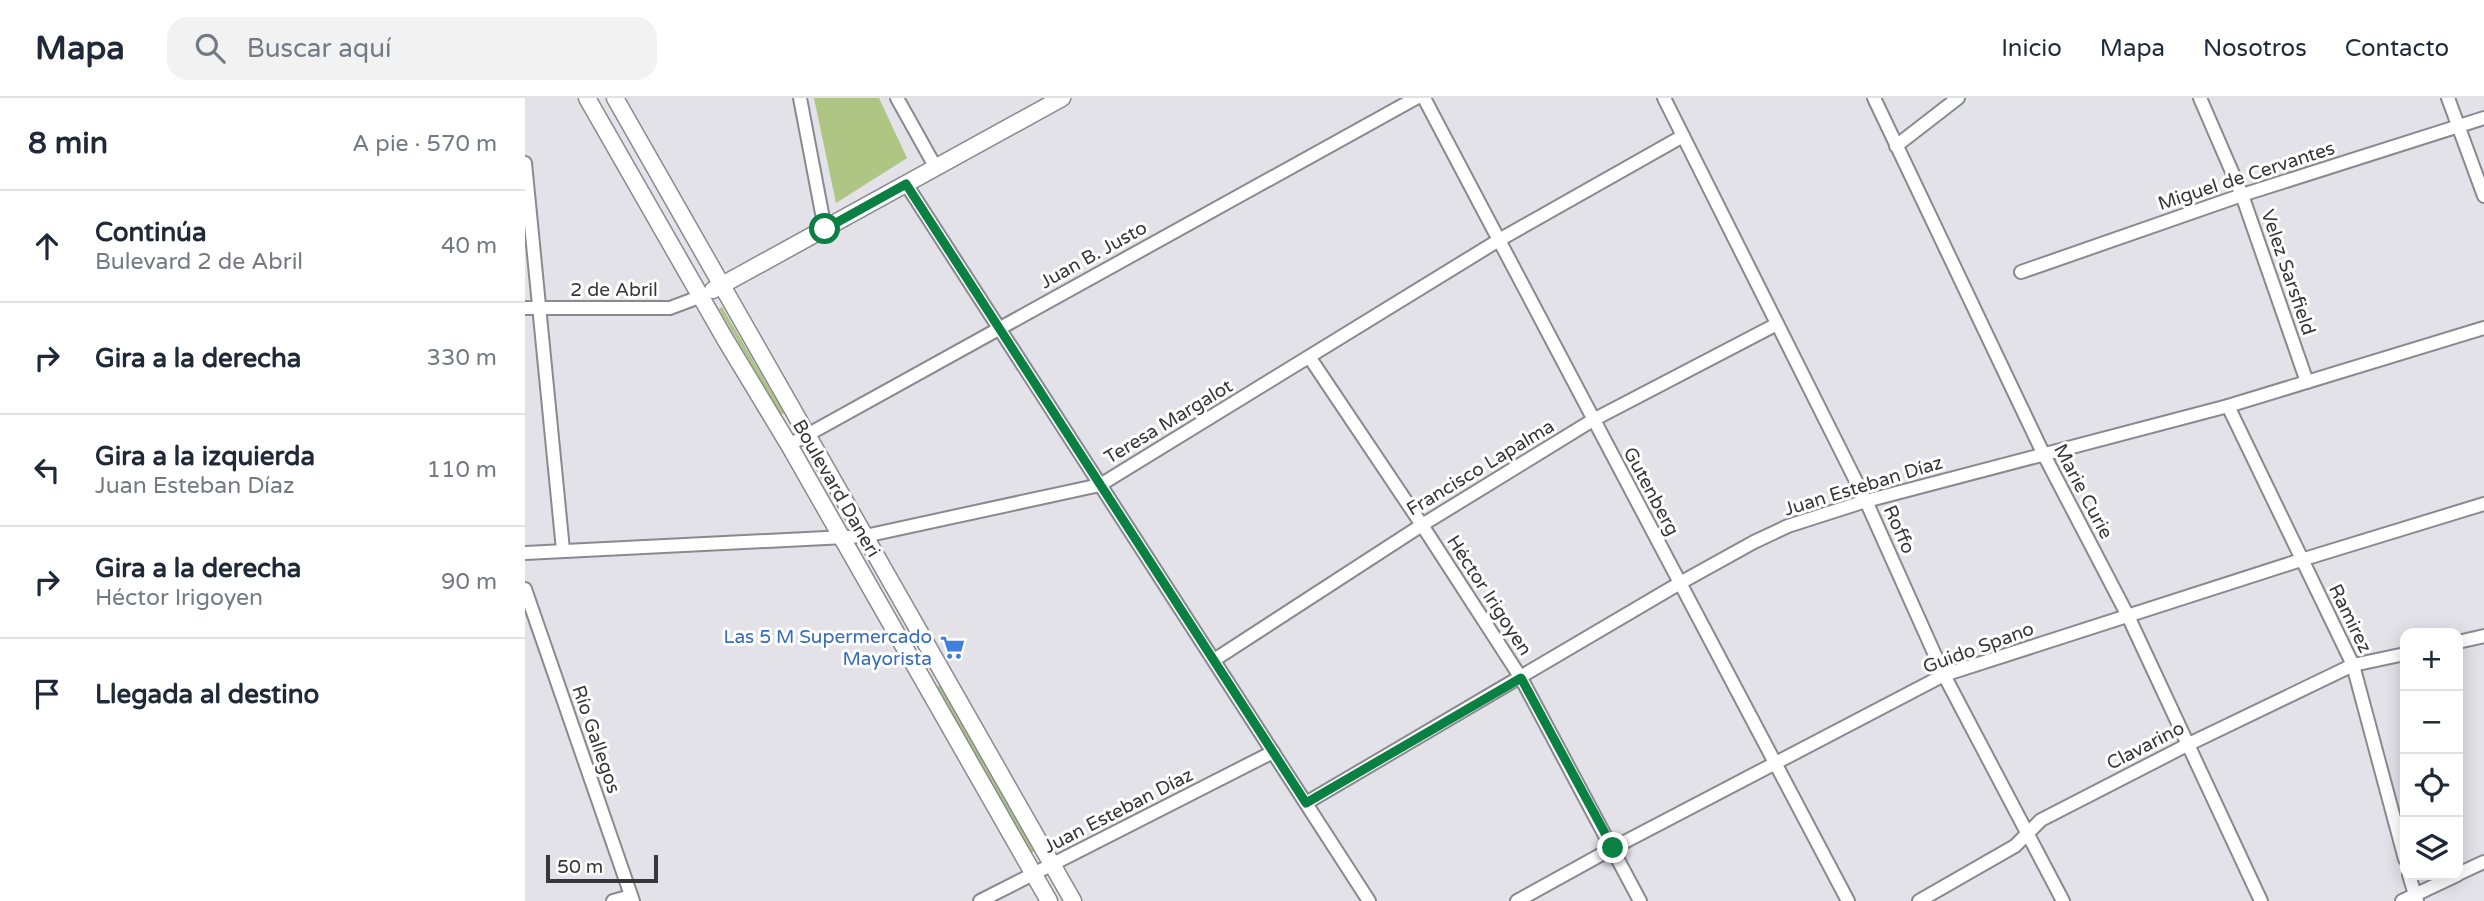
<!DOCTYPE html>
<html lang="es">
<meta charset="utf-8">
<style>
body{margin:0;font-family:"Varela Round",sans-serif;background:#f2f2f3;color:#1f2937}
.controls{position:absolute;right:21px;bottom:21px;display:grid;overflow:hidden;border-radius:14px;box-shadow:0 4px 18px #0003}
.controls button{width:63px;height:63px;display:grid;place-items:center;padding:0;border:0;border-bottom:2px solid #e0e1e3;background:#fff;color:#1f2937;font:35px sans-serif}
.scale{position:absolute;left:21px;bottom:18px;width:112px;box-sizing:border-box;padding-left:7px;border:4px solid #373739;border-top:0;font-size:19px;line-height:24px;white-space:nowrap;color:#373739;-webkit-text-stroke:5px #fff;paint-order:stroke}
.stop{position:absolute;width:21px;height:21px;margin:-16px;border:5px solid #0b8043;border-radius:50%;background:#fff}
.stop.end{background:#0b8043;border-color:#fff;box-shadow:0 2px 7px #0008}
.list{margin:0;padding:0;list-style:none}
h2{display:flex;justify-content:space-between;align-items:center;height:91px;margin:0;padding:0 28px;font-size:30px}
h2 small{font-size:23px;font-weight:400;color:#747a83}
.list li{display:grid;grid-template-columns:46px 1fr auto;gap:21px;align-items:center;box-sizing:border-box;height:112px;padding:0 28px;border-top:2px solid #e0e1e3}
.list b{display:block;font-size:26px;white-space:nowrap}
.list p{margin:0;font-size:23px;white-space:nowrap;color:#747a83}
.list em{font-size:23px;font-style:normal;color:#747a83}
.icon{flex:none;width:38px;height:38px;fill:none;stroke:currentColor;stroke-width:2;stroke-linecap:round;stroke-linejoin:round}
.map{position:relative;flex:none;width:1959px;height:803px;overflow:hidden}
header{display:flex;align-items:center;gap:42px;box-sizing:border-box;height:98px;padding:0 35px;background:#fff;border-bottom:2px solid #e0e1e3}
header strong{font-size:33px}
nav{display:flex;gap:38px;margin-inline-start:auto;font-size:24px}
.search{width:490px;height:63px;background:#f2f2f3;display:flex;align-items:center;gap:18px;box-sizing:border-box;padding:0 24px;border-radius:21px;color:#747a83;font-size:26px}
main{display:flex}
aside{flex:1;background:#fff}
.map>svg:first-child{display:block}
.green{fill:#afc584}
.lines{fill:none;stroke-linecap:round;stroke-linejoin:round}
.street-casing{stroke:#898a8f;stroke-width:16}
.secondary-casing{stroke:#898a8f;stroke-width:19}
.street{stroke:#fff;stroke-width:12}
.secondary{stroke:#fff;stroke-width:16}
.route{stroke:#0b8043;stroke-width:9}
.labels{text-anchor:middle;stroke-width:6;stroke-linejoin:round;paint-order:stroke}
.street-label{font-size:19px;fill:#373739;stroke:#fff}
.shop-label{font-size:19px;fill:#366cbe;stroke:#fff;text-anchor:end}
</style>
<header>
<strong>Mapa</strong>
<div class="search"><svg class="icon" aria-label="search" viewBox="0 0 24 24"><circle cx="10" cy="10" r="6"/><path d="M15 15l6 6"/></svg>Buscar aquí</div>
<nav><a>Inicio</a><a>Mapa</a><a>Nosotros</a><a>Contacto</a></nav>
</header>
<main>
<aside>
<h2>8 min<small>A pie · 570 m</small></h2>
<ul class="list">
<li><svg class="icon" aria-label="ahead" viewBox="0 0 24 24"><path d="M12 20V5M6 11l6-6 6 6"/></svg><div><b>Continúa</b><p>Bulevard 2 de Abril</p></div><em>40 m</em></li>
<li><svg class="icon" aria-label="right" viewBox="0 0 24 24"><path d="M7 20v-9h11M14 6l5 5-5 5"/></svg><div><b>Gira a la derecha</b></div><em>330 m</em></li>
<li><svg class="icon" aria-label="left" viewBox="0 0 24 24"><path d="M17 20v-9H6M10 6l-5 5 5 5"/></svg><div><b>Gira a la izquierda</b><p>Juan Esteban Díaz</p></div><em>110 m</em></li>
<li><svg class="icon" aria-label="right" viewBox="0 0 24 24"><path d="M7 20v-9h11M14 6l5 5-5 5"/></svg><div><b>Gira a la derecha</b><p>Héctor Irigoyen</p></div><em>90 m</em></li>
<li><svg class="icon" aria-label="arrive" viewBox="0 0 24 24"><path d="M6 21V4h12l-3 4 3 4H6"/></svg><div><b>Llegada al destino</b></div></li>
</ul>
</aside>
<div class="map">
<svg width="1959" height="803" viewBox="0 0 1959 803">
<rect width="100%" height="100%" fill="#e2e2e8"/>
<g class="green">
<path d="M289 0H354L382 60 311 105Z"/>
<path d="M197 209 259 315 256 317 194 211Z"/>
<path d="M415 587 510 753 506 755 411 590Z"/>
</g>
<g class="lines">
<defs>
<g id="street">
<path d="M275 0 300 131"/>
<path d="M372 0 411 70"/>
<path d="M899 0 1323 803"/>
<path d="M1139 0 1341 403 1419 577 1538 803"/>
<path d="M1349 0 1518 355 1603 518 1736 803"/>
<path d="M1675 0 1717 97 1782 284"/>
<path d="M1923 0 1959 98"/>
<path d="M1371 48 1433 0"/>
<path d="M0 65 38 452"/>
<path d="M381 86 844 803"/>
<path d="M1496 174 1717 97 1959 20"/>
<path d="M0 210H145L177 198"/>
<path d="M785 260 897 427 996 580 1115 803"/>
<path d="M1703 308 1828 567 1880 761"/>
<path d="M264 347 891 0"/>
<path d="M0 455 340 438 575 387 974 142 1158 38"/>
<path d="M0 491 108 803"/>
<path d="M1933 544 1959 538"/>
<path d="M689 562 897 427 1068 322 1252 226"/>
<path d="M781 705 1155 485 1229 444 1263 428 1341 403 1703 308 1959 230"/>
<path d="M1933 776 1959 764"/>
<path d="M1884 777 1892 803"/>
<path d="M88 803 106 798"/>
<path d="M455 803 748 654"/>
<path d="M992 803 1088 750 1419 577 1776 462 1959 406"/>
<path d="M1394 803 1490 748 1516 722 1664 646 1828 567 1880 556"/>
<path d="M1877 803 1932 777"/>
</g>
<g id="secondary">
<path d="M62 0 200 241 264 347 524 803"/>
<path d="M90 0 548 803"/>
<path d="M188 192 537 0"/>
</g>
</defs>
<use href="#street" class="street-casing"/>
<use href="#secondary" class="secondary-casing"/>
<use href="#street" class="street"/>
<use href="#secondary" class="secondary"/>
</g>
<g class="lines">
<path class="route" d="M300 131 381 86 781 705 996 580 1088 750"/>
</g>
<defs>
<symbol id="supermarket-bare" viewBox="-9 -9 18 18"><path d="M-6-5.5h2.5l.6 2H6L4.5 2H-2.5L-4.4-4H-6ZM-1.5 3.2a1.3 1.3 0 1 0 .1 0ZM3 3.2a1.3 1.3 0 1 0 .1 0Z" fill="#3f7fe0" stroke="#fff" stroke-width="2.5" paint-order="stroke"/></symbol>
</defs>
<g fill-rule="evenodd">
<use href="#supermarket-bare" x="410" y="532" width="35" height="35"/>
</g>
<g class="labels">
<g class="street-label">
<text transform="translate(1721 77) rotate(-18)" y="7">Miguel de Cervantes</text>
<text transform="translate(568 156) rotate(-29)" y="7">Juan B. Justo</text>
<text transform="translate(1764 174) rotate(71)" y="7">Velez Sarsfield</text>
<text x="89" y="198">2 de Abril</text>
<text transform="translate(643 323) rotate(-31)" y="7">Teresa Margalot</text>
<text transform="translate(955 369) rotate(-31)" y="7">Francisco Lapalma</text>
<text transform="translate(1338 387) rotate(-17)" y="7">Juan Esteban Díaz</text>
<text transform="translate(312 390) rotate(60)" y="7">Boulevard Daneri</text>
<text transform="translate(1127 393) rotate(62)" y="7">Gutenberg</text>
<text transform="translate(1559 393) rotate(62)" y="7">Marie Curie</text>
<text transform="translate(1375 431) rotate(66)" y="7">Roffo</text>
<text transform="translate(965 497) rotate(57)" y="7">Héctor Irigoyen</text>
<text transform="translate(1826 520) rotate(64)" y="7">Ramirez</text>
<text transform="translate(1453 549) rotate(-20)" y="7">Guido Spano</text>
<text transform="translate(72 641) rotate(71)" y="7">Río Gallegos</text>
<text transform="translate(1620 647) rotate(-27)" y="7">Clavarino</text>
<text transform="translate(593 712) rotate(-27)" y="7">Juan Esteban Díaz</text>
</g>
<g class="shop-label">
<text x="407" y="545">Las 5 M Supermercado<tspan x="407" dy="22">Mayorista</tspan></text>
</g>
</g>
</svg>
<div class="controls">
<button>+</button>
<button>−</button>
<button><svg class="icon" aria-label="locate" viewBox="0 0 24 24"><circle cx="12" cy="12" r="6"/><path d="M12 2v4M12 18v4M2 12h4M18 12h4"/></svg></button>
<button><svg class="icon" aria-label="layers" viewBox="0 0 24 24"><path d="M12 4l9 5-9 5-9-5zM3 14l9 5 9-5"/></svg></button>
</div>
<div class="scale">50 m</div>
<div class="stop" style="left:300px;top:131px"></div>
<div class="stop end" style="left:1088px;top:750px"></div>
</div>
</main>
